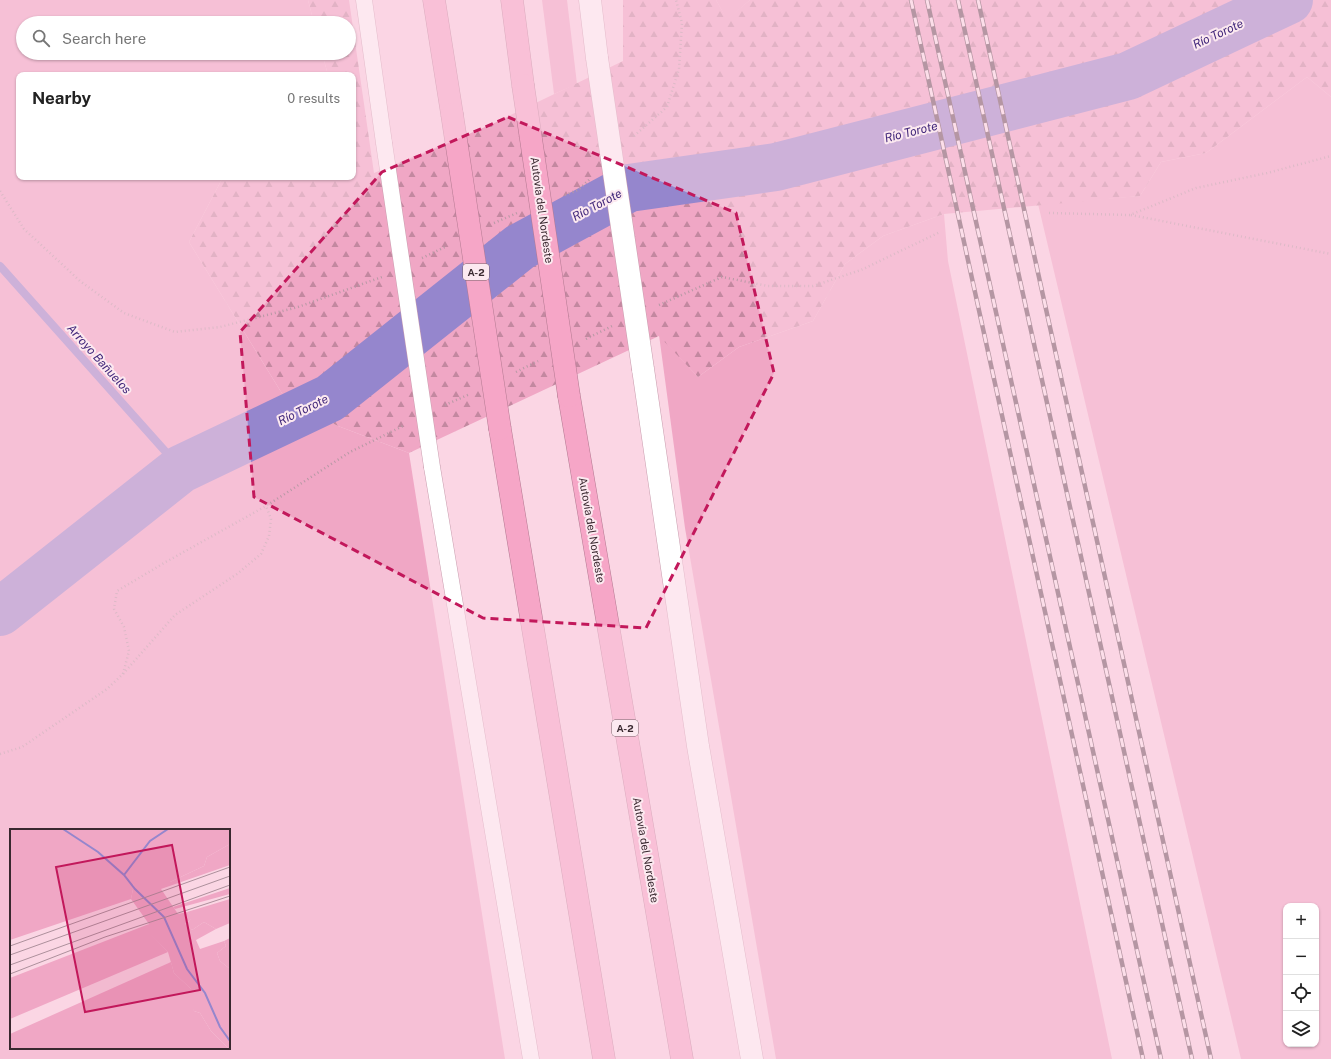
<!DOCTYPE html>
<meta charset="utf-8">
<style>
body{margin:0;font-family:"Public Sans",sans-serif;background:#f2f2f2;color:#222}
.controls{position:absolute;right:12px;bottom:12px;display:grid;overflow:hidden;border-radius:8px;box-shadow:0 1px 3px #0004}
.controls button{width:36px;height:36px;display:grid;place-items:center;padding:0;border:0;border-bottom:1px solid #e0e0e0;background:#fff;color:#222;font:20px sans-serif}
.list{margin:0;padding:0;list-style:none}
h2{display:flex;justify-content:space-between;align-items:center;height:52px;margin:0;padding:0 16px;font-size:17px}
h2 small{font-size:13px;font-weight:400;color:#767676}
.icon{flex:none;width:22px;height:22px;fill:none;stroke:currentColor;stroke-width:2;stroke-linecap:round;stroke-linejoin:round}
.map{position:relative;flex:none;width:1331px;height:1059px;overflow:hidden}
.search{position:absolute;background:#fff;box-shadow:0 1px 3px #0004;left:16px;top:16px;width:340px;height:44px;display:flex;align-items:center;gap:10px;box-sizing:border-box;padding:0 14px;border-radius:22px;color:#767676;font-size:15px}
.panel{position:absolute;background:#fff;box-shadow:0 1px 3px #0004;left:16px;top:72px;width:340px;height:108px;border-radius:8px}
.map>svg:first-child{display:block}
.green{fill:#f0a7c5;fill-rule:evenodd}
.forest{fill:url(#forest-firs)}
.lines{fill:none;stroke-linecap:round;stroke-linejoin:round}
.stream{stroke:#9586cd;stroke-width:8}
.river{stroke:#9586cd;stroke-width:48}
.lane-casing{stroke:#c99eaf;stroke-width:17}
.secondary-casing{stroke:#c99eaf;stroke-width:23}
.highway-casing{stroke:#b47a92;stroke-width:23}
.path{stroke:#b799a5;stroke-width:2.5;stroke-dasharray:1 3;stroke-linecap:butt}
.lane{stroke:#fff;stroke-width:16}
.secondary{stroke:#fff;stroke-width:22}
.highway{stroke:#f6a6c7;stroke-width:22}
.rail-casing{stroke:#604b54;stroke-width:4.5}
.rail{stroke:#fce9f0;stroke-width:3;stroke-dasharray:9;stroke-linecap:butt}
.lane-bridge-casing{stroke:#c99eaf;stroke-width:17;stroke-linecap:butt}
.secondary-bridge-casing{stroke:#c99eaf;stroke-width:23;stroke-linecap:butt}
.highway-bridge-casing{stroke:#b47a92;stroke-width:23;stroke-linecap:butt}
.lane-bridge{stroke:#fff;stroke-width:16}
.secondary-bridge{stroke:#fff;stroke-width:22}
.highway-bridge{stroke:#f6a6c7;stroke-width:22}
.marked{fill:none;stroke:#c2185b;stroke-width:3;stroke-dasharray:8 5;stroke-linejoin:round}
.labels{text-anchor:middle;stroke-width:4;stroke-linejoin:round;paint-order:stroke}
.shield{fill:#fce9f0;stroke:#746269;stroke-width:1}
.shield-label{font-size:10px;font-weight:bold;fill:#39282f}
.street-label{font-size:11px;fill:#39282f;stroke:#fce9f0}
.water-label{font-size:12px;font-style:italic;fill:#42287b;stroke:#fce9f0}
.inset-river{fill:none;stroke:#9586cd;stroke-width:2}
.inset-road{fill:none;stroke:#ad909c;stroke-width:1}
.view{fill:#c2185b;fill-opacity:0.15;stroke:#c2185b;stroke-width:2}
.inset-edge{fill:none;stroke:#39282f;stroke-width:2}
</style>
<div class="map">
<svg width="1331" height="1059" viewBox="0 0 1331 1059">
<defs>
<pattern id="forest-firs" width="22" height="20" patternUnits="userSpaceOnUse"><rect width="22" height="20" fill="#f0a7c5"/><path d="M5 1l3.5 6h-7zM16 11l3.5 6h-7z" fill="#c388a0"/></pattern>
</defs>
<rect width="100%" height="100%" fill="#fbd6e4"/>
<g class="green">
<path d="M0 0H308L314 23H23V53H322L328 75H19V177H223L189 242 286 400 338 426 409 453 505 1059H0ZM11 830H229V1048H11Z"/>
<path d="M542 0H567L577 84 554 94Z"/>
<path d="M716 0H750L727 20Z"/>
<path d="M1307 77 1331 97V1059H1241L1038 204 1140 196 1161 162 1206 153ZM1286 906H1316V1044H1286Z"/>
<path d="M944 214 948 261 1112 1059H776L685 528 659 335 698 377 739 347 813 321 845 264 883 236Z"/>
</g>
<path class="forest" d="M308 0H349L374 173 492 124 623 61V0H716L727 19 750 0H1331V97L1307 77 1206 153 1161 162 1140 196 944 214 883 236 845 264 813 321 739 347 698 377 659 336 409 453 338 426 286 400 189 242 223 177H353V75H328L322 53H349V23H314Z"/>
<g class="lines">
<path class="stream" d="M0 266 181 469"/>
<path class="river" d="M0 612 181 469 330 398 520 247 629 188 776 167 1128 76 1289 0"/>
<defs>
<g id="lane">
<path d="M364 0 384 143"/>
<path d="M432 467 531 1059"/>
</g>
<g id="secondary">
<path d="M590 0 597 58"/>
<path d="M643 369 698 746 752 1059"/>
</g>
<g id="highway">
<path d="M434 0 452 114"/>
<path d="M512 0 523 85"/>
<path d="M569 396 682 1059"/>
<path d="M500 429 604 1059"/>
</g>
</defs>
<use href="#lane" class="lane-casing"/>
<use href="#secondary" class="secondary-casing"/>
<use href="#highway" class="highway-casing"/>
<g class="path">
<path d="M634 136 667 107 679 69 682 23 676 0"/>
<path d="M0 191 24 229 80 281 124 313 175 332 220 327 298 307 382 277"/>
<path d="M565 195 578 190 590 179"/>
<path d="M1049 213 1130 215 1196 188 1267 173 1331 156"/>
<path d="M1131 215 1331 254"/>
<path d="M494 223 517 213"/>
<path d="M422 258 447 246"/>
<path d="M659 305 722 277 768 286H813L861 270 940 232"/>
<path d="M586 339 612 326"/>
<path d="M516 372 538 361"/>
<path d="M445 405 470 394"/>
<path d="M123 674 129 651 124 627 114 609 117 591 164 563 266 506 350 452 405 425"/>
<path d="M0 754 22 747 107 689 123 674 175 615 237 574 261 554 269 536 271 519 266 506"/>
</g>
<use href="#lane" class="lane"/>
<use href="#secondary" class="secondary"/>
<use href="#highway" class="highway"/>
<defs>
<g id="rail">
<path d="M911 0 1143 1059"/>
<path d="M927 0 1161 1059"/>
<path d="M958 0 1192 1059"/>
<path d="M978 0 1211 1059"/>
</g>
</defs>
<use href="#rail" class="rail-casing"/>
<use href="#rail" class="rail"/>
<defs>
<path id="lane-bridge" d="M384 143 432 467"/>
<path id="secondary-bridge" d="M597 58 643 369"/>
<g id="highway-bridge">
<path d="M523 85 569 396"/>
<path d="M452 114 500 429"/>
</g>
</defs>
<use href="#lane-bridge" class="lane-bridge-casing"/>
<use href="#secondary-bridge" class="secondary-bridge-casing"/>
<use href="#highway-bridge" class="highway-bridge-casing"/>
<use href="#lane-bridge" class="lane-bridge"/>
<use href="#secondary-bridge" class="secondary-bridge"/>
<use href="#highway-bridge" class="highway-bridge"/>
</g>
<path d="M0 0H1331V1059H0ZM508 117 736 213 774 373 646 628 483 618 254 497 240 332 382 172Z" fill="#fbd6e4" fill-opacity=".55" fill-rule="evenodd"/>
<path class="marked" d="M508 117 736 213 774 373 646 628 483 618 254 497 240 332 382 172Z"/>
<g class="labels">
<g class="shield">
<rect x="463" y="264" width="26" height="16" rx="3"/>
<rect x="612" y="720" width="26" height="16" rx="3"/>
</g>
<g class="shield-label">
<text x="476" y="276">A-2</text>
<text x="625" y="732">A-2</text>
</g>
<g class="street-label">
<text transform="translate(542 210) rotate(82)" y="4">Autovía del Nordeste</text>
<text transform="translate(592 530) rotate(80)" y="4">Autovía del Nordeste</text>
<text transform="translate(646 850) rotate(80)" y="4">Autovía del Nordeste</text>
</g>
<g class="water-label">
<text transform="translate(1218 34) rotate(-25)" y="4">Río Torote</text>
<text transform="translate(911 132) rotate(-14)" y="4">Río Torote</text>
<text transform="translate(597 205) rotate(-28)" y="4">Río Torote</text>
<text transform="translate(99 359) rotate(48)" y="4">Arroyo Bañuelos</text>
<text transform="translate(303 410) rotate(-26)" y="4">Río Torote</text>
</g>
</g>
<g transform="translate(10 829)">
<rect width="220" height="220" fill="#fbd6e4"/>
<path d="M0 0H220V15L197 28 194 37 160 53 124 55 121 70 0 111ZM220 59V65L165 80 163 78ZM220 70V94L206 100 194 93 182 101 175 96 182 89 177 83ZM139 95 136 100 158 123 0 190V149ZM220 109V140L210 132 207 124 216 117 214 112ZM161 133 164 144 181 160 184 182 190 184 201 202 219 220H0V205Z" fill="#f0a7c5"/>
<path d="M220 15V36L151 60 168 85 177 83 183 89 175 95 182 101 194 93 206 100 186 111 190 120 214 112 216 117 207 124 210 132 220 140 219 220 201 202 190 184 184 182 178 170 181 160 164 144 158 123 135 100 139 95 121 70 124 55 139 42 155 46 160 53 194 37 197 28Z" fill="#f0a7c5"/>
<path class="inset-river" d="M53 0 88 23 114 46 125 60 154 88 177 140 195 164 210 198 220 212M114 46 140 12 158 0"/>
<path class="inset-road" d="M0 117 220 38M0 126 220 47M0 136 220 56M0 145 95 108 220 67"/>
<path class="view" d="M162 16 190 161 75 183 46 38Z"/>
<rect width="220" height="220" class="inset-edge"/>
</g>
</svg>
<div class="controls">
<button>+</button>
<button>−</button>
<button><svg class="icon" aria-label="locate" viewBox="0 0 24 24"><circle cx="12" cy="12" r="6"/><path d="M12 2v4M12 18v4M2 12h4M18 12h4"/></svg></button>
<button><svg class="icon" aria-label="layers" viewBox="0 0 24 24"><path d="M12 4l9 5-9 5-9-5zM3 14l9 5 9-5"/></svg></button>
</div>
<div class="search"><svg class="icon" aria-label="search" viewBox="0 0 24 24"><circle cx="10" cy="10" r="6"/><path d="M15 15l6 6"/></svg>Search here</div>
<section class="panel">
<h2>Nearby<small>0 results</small></h2>
<ul class="list">
</ul>
</section>
</div>
